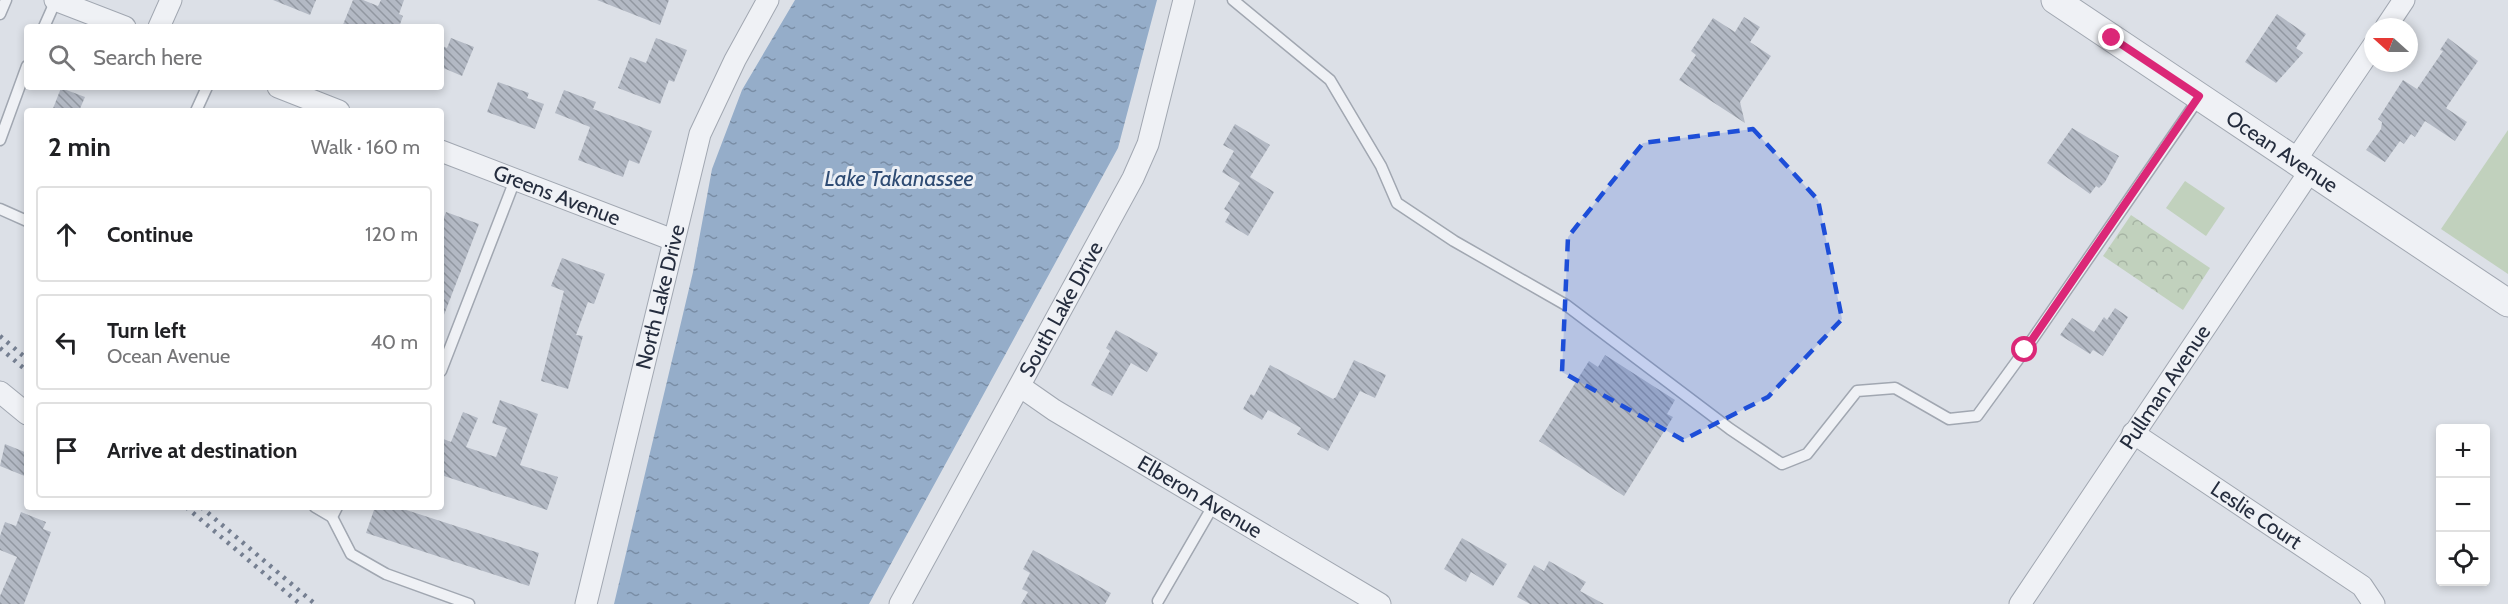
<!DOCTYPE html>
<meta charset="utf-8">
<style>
body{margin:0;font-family:Cabin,sans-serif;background:#f6f6f6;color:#202124}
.controls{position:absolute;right:18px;bottom:18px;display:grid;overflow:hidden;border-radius:6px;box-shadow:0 3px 9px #0003}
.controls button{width:54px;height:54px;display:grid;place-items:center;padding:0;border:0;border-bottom:2px solid #e0e0e0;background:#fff;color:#202124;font:30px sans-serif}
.compass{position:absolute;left:2364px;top:18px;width:54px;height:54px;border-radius:50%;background:#fff;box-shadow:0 3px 9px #0003;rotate:291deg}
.stop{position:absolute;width:18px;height:18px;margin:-14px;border:4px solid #db2777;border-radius:50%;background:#fff}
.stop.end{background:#db2777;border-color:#fff;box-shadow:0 2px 6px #0008}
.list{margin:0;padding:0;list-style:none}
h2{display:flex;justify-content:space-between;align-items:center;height:78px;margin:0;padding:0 24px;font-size:26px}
h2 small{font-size:20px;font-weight:400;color:#757577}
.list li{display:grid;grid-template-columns:39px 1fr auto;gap:18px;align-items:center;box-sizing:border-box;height:96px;margin:0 12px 12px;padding:0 12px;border:2px solid #e0e0e0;border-radius:6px}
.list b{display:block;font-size:22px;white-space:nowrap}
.list p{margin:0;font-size:20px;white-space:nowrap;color:#757577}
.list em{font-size:20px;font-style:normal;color:#757577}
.icon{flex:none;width:33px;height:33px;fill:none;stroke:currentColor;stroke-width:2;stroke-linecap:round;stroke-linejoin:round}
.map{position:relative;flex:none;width:2508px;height:604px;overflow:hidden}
.search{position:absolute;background:#fff;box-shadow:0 3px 9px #0003;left:24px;top:24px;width:420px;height:66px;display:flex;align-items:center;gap:15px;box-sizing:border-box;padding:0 21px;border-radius:6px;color:#757577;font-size:22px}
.panel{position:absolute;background:#fff;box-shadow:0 3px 9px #0003;left:24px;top:108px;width:420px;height:402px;border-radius:6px}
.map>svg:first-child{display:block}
.grass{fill:#c1d1bd}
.park{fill:url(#park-crowns)}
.water{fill:url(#water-ripples)}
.building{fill:url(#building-back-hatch)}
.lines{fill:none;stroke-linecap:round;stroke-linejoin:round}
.service-casing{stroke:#a1a7b1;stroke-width:13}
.minor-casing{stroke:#a1a7b1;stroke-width:23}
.tertiary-casing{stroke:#a1a7b1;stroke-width:29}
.service{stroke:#eff1f5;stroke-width:10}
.minor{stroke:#eff1f5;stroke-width:21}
.tertiary{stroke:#eff1f5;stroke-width:27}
.rail{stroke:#757f91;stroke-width:4.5;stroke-dasharray:3 6;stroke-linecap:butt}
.route{stroke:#db2777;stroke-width:8}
.marked{fill:#1d4ed8;fill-opacity:0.2;stroke:#1d4ed8;stroke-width:4.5;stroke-dasharray:12 8;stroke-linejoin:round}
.labels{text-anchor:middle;stroke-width:6;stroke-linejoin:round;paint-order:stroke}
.street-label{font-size:21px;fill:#252d3e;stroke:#ebeff5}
.water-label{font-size:22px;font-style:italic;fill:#2e4b73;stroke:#ebeff5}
</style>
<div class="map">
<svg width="2508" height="604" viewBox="0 0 2508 604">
<defs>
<pattern id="park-crowns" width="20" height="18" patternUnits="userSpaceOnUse" patternTransform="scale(1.5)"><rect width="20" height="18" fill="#c1d1bd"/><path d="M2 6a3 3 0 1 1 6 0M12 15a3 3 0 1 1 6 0" fill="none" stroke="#a6b4a4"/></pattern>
<pattern id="water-ripples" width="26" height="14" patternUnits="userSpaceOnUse" patternTransform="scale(1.5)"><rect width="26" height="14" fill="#95adc9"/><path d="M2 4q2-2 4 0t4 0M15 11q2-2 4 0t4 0" fill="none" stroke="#798da5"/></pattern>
<pattern id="building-back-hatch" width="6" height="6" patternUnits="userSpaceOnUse" patternTransform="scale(1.5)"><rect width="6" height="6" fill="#b3b9c4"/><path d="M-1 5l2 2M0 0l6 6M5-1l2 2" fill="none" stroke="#9197a1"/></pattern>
</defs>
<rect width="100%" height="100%" fill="#dce0e7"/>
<g class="grass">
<path d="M2508 130V274L2441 229Z"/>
<path d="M2185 181 2225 208 2206 236 2166 208Z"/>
</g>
<path class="park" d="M2131 215 2210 268 2183 310 2103 256Z"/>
<path class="water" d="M795 0H1157L1118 148 869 604H614L693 272 712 169 742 90Z"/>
<g class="building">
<path d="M273 0H316L310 15Z"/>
<path d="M353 0H363L378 6 381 0H404L399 14 403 16 399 27H342Z"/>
<path d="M597 0H669L660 25Z"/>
<path d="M2277 14 2306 34 2296 48 2303 53 2276 83 2245 62Z"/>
<path d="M1744 17 1760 27 1750 42 1771 56 1740 102 1745 123 1679 80 1696 55 1691 51 1713 18 1735 32Z"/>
<path d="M451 38 474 47 462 76 441 67V45L447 48Z"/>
<path d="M656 38 687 50 674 82 669 80 660 104 618 88 630 57 646 63Z"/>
<path d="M2448 38 2478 61 2446 108 2467 122 2455 141 2425 121 2415 137 2411 134 2404 144 2400 141 2385 162 2366 150 2381 129 2382 122 2378 119 2403 80 2417 89 2443 51 2440 50Z"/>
<path d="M498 82 529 93 527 98 544 104 535 129 487 112Z"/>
<path d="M61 88 85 97 79 111H52Z"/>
<path d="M564 90 596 102 593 109 652 131 639 164 629 160 623 177 578 160 590 127 555 113Z"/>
<path d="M1235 124 1270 145 1250 177 1274 192 1248 236 1225 222 1230 213 1224 209 1240 183 1222 172 1234 151 1223 145Z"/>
<path d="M2072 128 2119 156 2105 182 2099 188 2096 186 2090 194 2047 163Z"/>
<path d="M446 212 479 224 442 320 441 225Z"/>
<path d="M562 258 605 274 594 304 588 302 576 335 583 336 568 389 541 381 564 291 551 286Z"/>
<path d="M2115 308 2128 317 2103 356 2093 350 2090 354 2060 335 2072 318 2094 332 2104 317 2107 320Z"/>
<path d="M1116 330 1158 353 1147 372 1131 363 1112 396 1091 385 1110 351 1106 348Z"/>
<path d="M1605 355 1675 400 1667 414 1673 417 1624 496 1539 441 1589 361 1598 367Z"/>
<path d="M1354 360 1386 375 1375 398 1360 391 1328 451 1297 434 1301 428 1268 410 1262 420 1243 409 1251 394 1254 396 1270 365 1333 399 1336 397Z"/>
<path d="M500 400 538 414 520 465 558 477 547 510 441 475V438L451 442 463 412 478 418 466 447 496 457 507 428 492 423Z"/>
<path d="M5 444 27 453V477L0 466Z"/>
<path d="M375 507H397L539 553 529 586 366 533Z"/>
<path d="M21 512 46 522 43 529 51 532 24 604H0V596L17 557 0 550V536L5 522 16 526Z"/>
<path d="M1462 538 1507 564 1493 586 1471 572 1466 582 1444 569Z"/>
<path d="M1033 550 1111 593 1105 604H1021L1028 592 1022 589 1030 573 1023 569Z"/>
<path d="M1549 561 1586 582 1580 591 1604 604H1530L1517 597 1534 565 1544 571Z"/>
</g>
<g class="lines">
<defs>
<g id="service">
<path d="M1233 0 1330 80 1381 166 1397 203 1454 241 1566 305 1730 429 1782 464 1807 454 1857 391 1895 388 1949 419 1977 416 2025 350 2199 98"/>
<path d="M0 14 6 0"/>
<path d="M44 27 56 0"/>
<path d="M196 111 207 87"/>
<path d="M0 140 27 66"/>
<path d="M0 209 27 221"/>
<path d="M441 371 515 180"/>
<path d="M315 507 332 517"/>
<path d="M337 507 332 517 351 554 386 574 469 604"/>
<path d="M1158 601 1213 506"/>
</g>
<g id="minor">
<path d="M55 0 125 27"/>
<path d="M159 27 171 0"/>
<path d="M2386 27 2404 0"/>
<path d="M278 87 339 111"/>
<path id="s1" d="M441 151 673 240"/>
<path d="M2295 161 2373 46"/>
<path id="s2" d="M1021 387 1054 410 1380 604"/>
<path d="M0 392 27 414"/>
<path id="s3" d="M2133 433 2362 586 2374 604"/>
<path id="s4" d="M586 604 700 134 735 60 768 0"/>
<path id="s5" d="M900 604 1133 178 1148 144 1184 0"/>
<path id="s6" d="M2020 604 2310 171"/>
</g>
<g id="tertiary">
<path id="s7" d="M2055 0 2508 303"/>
</g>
</defs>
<use href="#service" class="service-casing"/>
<use href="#minor" class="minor-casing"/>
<use href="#tertiary" class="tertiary-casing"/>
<use href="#service" class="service"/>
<use href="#minor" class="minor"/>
<use href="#tertiary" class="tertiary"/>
<g class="rail">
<path d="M0 336 27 359"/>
<path d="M0 348 27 371"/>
<path d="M186 507 300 604"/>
<path d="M201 507 315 604"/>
</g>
</g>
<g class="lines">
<path class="route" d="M2025 350 2199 96 2112 38"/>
</g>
<path class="marked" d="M1753 129 1818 200 1842 319 1768 397 1683 440 1562 372 1568 237 1643 143Z"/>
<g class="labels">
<g class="street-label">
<text dy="7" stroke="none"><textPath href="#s7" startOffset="273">Ocean Avenue</textPath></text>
<text dy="7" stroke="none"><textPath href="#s1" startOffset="124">Greens Avenue</textPath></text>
<text dy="7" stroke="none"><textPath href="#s4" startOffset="316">North Lake Drive</textPath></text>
<text dy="7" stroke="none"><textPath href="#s5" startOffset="336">South Lake Drive</textPath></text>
<text dy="7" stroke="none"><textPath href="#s6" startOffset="261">Pullman Avenue</textPath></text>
<text dy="7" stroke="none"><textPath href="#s2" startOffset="210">Elberon Avenue</textPath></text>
<text dy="7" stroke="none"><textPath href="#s3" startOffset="148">Leslie Court</textPath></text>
</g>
<g class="water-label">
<text x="899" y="186">Lake Takanassee</text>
</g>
</g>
</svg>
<div class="controls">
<button>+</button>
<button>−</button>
<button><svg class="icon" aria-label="locate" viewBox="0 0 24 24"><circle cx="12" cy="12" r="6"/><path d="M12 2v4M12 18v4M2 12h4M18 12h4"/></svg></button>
</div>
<svg class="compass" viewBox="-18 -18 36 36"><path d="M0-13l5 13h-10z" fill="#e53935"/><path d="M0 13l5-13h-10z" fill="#757577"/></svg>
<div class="stop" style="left:2025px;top:350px"></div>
<div class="stop end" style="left:2112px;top:38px"></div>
<div class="search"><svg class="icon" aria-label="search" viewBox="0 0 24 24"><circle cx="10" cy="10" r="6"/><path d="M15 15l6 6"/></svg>Search here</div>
<section class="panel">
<h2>2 min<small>Walk · 160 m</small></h2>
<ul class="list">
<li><svg class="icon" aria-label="ahead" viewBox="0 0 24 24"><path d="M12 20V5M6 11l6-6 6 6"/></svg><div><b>Continue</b></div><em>120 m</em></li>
<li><svg class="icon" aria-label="left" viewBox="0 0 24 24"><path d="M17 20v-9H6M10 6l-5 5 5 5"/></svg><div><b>Turn left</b><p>Ocean Avenue</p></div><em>40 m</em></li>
<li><svg class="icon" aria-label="arrive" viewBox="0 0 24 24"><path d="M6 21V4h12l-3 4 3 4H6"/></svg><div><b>Arrive at destination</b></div></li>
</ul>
</section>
</div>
